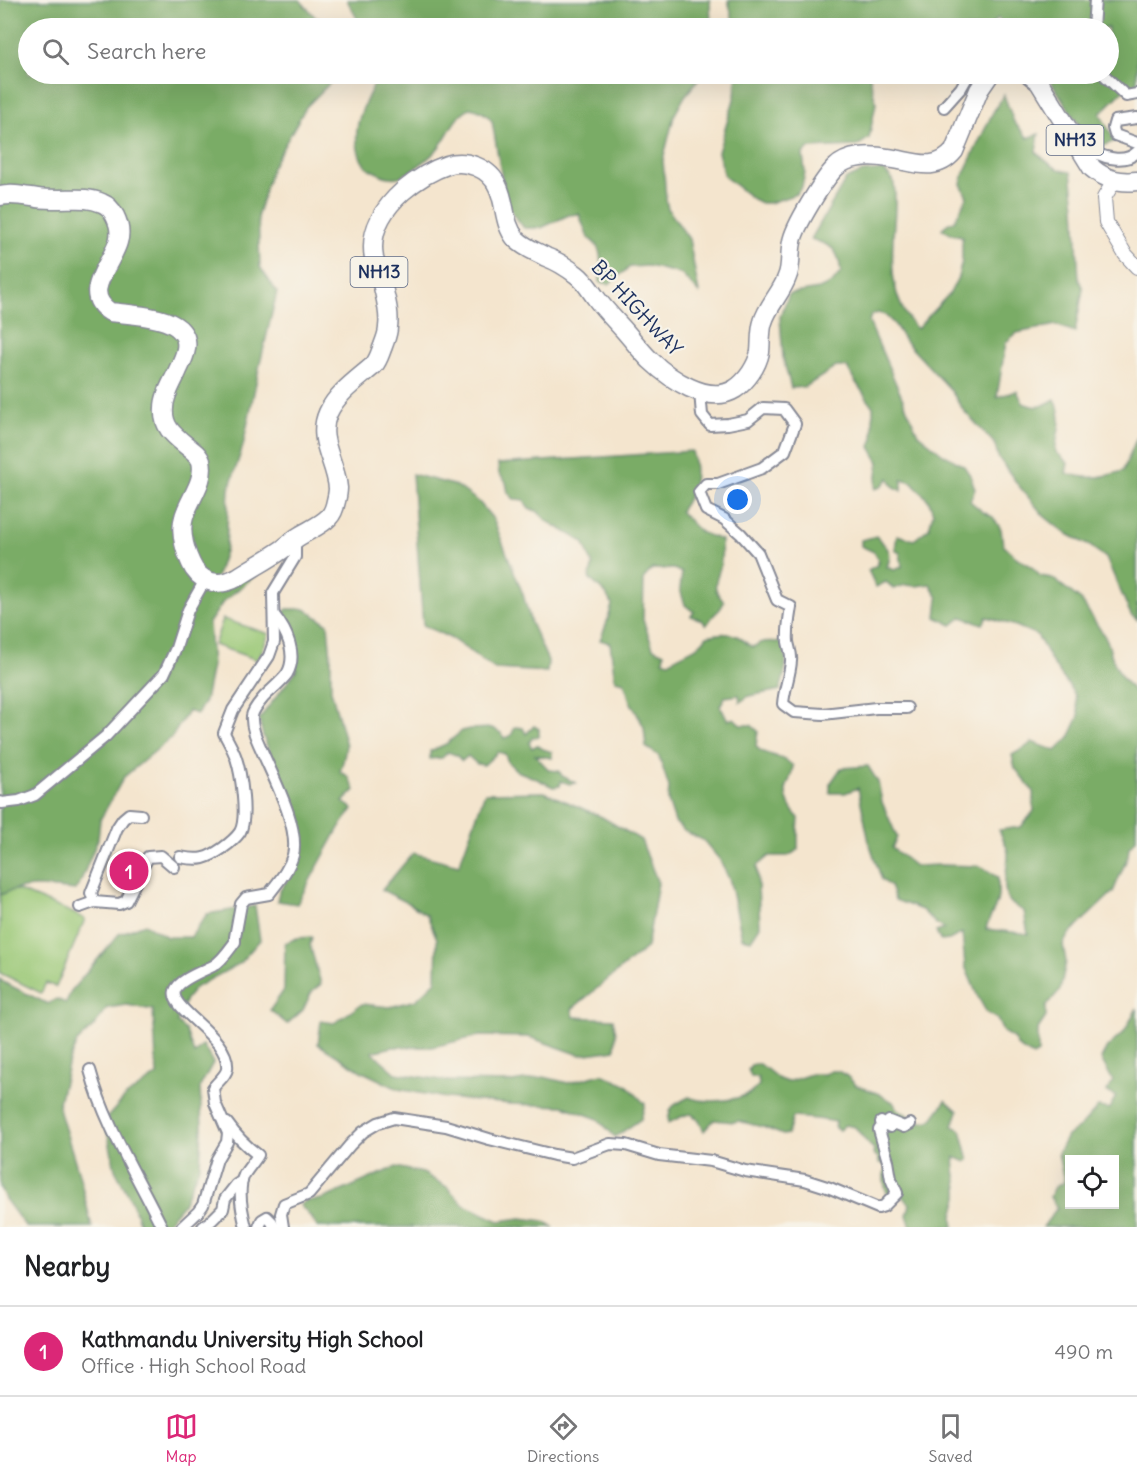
<!DOCTYPE html>
<meta charset="utf-8">
<style>
body{margin:0;font-family:Delius,sans-serif;background:#f6f6f6;color:#202124}
.controls{position:absolute;right:18px;bottom:18px;display:grid;overflow:hidden;border-radius:0px;box-shadow:0 6px 24px #0002}
.controls button{width:54px;height:54px;display:grid;place-items:center;padding:0;border:0;border-bottom:2px solid #e0e0e0;background:#fff;color:#202124;font:30px sans-serif}
.you{position:absolute;left:738px;top:500px;width:21px;height:21px;margin:-15px;border:4px solid #fff;border-radius:50%;background:#1a73e8;box-shadow:0 0 0 9px #1a73e833}
.badge{display:grid;place-items:center;width:39px;height:39px;border-radius:50%;background:#db2777;color:#fff;font-size:20px;font-weight:700}
.pin{position:absolute;translate:-50% -50%;border:3px solid #fff;box-shadow:0 2px 6px #0006}
.list{margin:0;padding:0;list-style:none}
h2{display:flex;justify-content:space-between;align-items:center;height:78px;margin:0;padding:0 24px;font-size:26px}
h2 small{font-size:20px;font-weight:400;color:#757577}
.list li{display:grid;grid-template-columns:39px 1fr auto;gap:18px;align-items:center;box-sizing:border-box;height:90px;padding:0 24px;border-top:2px solid #e0e0e0}
.list b{display:block;font-size:22px;white-space:nowrap}
.list p{margin:0;font-size:20px;white-space:nowrap;color:#757577}
.list em{font-size:20px;font-style:normal;color:#757577}
.icon{flex:none;width:33px;height:33px;fill:none;stroke:currentColor;stroke-width:2;stroke-linecap:round;stroke-linejoin:round}
.map{position:relative;flex:none;width:1137px;height:1227px;overflow:hidden}
.search{position:absolute;background:#fff;box-shadow:0 6px 24px #0002;left:18px;right:18px;top:18px;height:66px;display:flex;align-items:center;gap:15px;box-sizing:border-box;padding:0 21px;border-radius:33px;color:#757577;font-size:22px}
.sheet{height:168px;background:#fff}
nav{display:flex;justify-content:space-around;align-items:center;box-sizing:border-box;height:84px;border-top:2px solid #e0e0e0;background:#fff;font-size:16px;color:#757577}
nav a{display:grid;justify-items:center;gap:3px}
nav .on{color:#db2777}
.map>svg:first-child{display:block}
.green{fill:#99c775;stroke:#5a7b6a;stroke-width:1.5}
.forest{fill:#7aac66;stroke:#4a6e62;stroke-width:1.5;fill-rule:evenodd}
.lines{fill:none;stroke-linecap:round;stroke-linejoin:round}
.minor-casing{stroke:#888a96;stroke-width:14}
.tertiary-casing{stroke:#888a96;stroke-width:16}
.trunk-casing{stroke:#888a96;stroke-width:21}
.minor{stroke:#fff;stroke-width:10}
.tertiary{stroke:#fff;stroke-width:14}
.trunk{stroke:#fff;stroke-width:18}
.labels{text-anchor:middle;stroke-width:4.5;stroke-linejoin:round;paint-order:stroke}
.shield{fill:#f7f3e8;stroke:#5d6a87;stroke-width:1.5}
.shield-label{font-size:18px;font-weight:bold;fill:#1b2f5e}
.street-label{font-size:20px;fill:#1b2f5e;stroke:#f7f3e8}
</style>
<div class="map">
<svg width="1137" height="1227" viewBox="0 0 1137 1227">
<rect width="100%" height="100%" fill="#f7f3e8"/>
<filter id="ink" filterUnits="userSpaceOnUse"><feTurbulence type="fractalNoise" baseFrequency=".0167" numOctaves="2"/><feDisplacementMap in="SourceGraphic" scale="12" xChannelSelector="R" yChannelSelector="G"/><feConvolveMatrix kernelMatrix="1 2 1 2 8 2 1 2 1" color-interpolation-filters="sRGB"/></filter>
<filter id="wash" filterUnits="userSpaceOnUse"><feTurbulence type="fractalNoise" baseFrequency=".008" numOctaves="4" result="noise"/><feDisplacementMap in="SourceGraphic" scale="24" xChannelSelector="R" yChannelSelector="G"/><feGaussianBlur stdDeviation="1.35" result="paint"/><feColorMatrix in="noise" values="0 0 0 0 0 0 0 0 0 0 0 0 0 0 0 0 0 1.4 0 .05"/><feComposite in="paint" operator="in"/></filter>
<g filter="url(#wash)">
<rect width="100%" height="100%" fill="#f4e5ce"/>
<g class="green">
<path d="M223 619 269 634 258 660 214 645Z"/>
<path d="M17 890 73 913 85 919 56 987 46 983 41 993 0 973V895L8 891Z"/>
</g>
<g class="forest">
<path d="M0 0H300L316 18 353 27V28H28V74H339L306 107 272 167 258 214 260 267 277 292 259 368 243 446 229 489 226 548 211 593 263 569 223 602 209 623 212 665 205 701 197 714 188 711 172 737 124 777 100 820 98 839 80 883 75 890C50 887 24 883 0 895Z"/>
<path d="M347 0H710L711 28H366L359 22Z"/>
<path d="M728 0H1137V86L1125 89 1100 114 1115 141 1100 147 1083 131 1046 74H1108V28H1007L998 18 988 28H735Z"/>
<path d="M379 74H703L685 96 674 116 663 160 666 199 668 209 689 239 699 293 681 274 648 266 630 267 609 284 600 282C600 265 605 247 588 238L579 214 569 215 541 228H524L513 214 505 196 492 121C486 113 480 110 470 108 455 115 449 134 439 147 432 157 409 174 398 177 393 178 385 177 380 174 373 171 366 168 362 161 347 129 366 102 379 74Z"/>
<path d="M737 74H869L876 103 869 138 857 146 809 148 803 154 805 172 802 187 796 194 770 203H761L753 199 724 176 718 152 735 96Z"/>
<path d="M1004 95 1014 122 1028 138 1039 134 1036 152C1048 163 1055 170 1071 172L1075 206 1079 280 1083 289 1075 332 1056 325 1017 333 1006 342 997 397 1017 391 1023 403C1037 409 1042 407 1055 399 1059 408 1061 419 1059 428 1058 437 1055 443 1056 452L1068 463 1066 473C1088 480 1101 478 1123 471L1137 437V620L1131 615 1106 558 1090 546 1064 532 1044 516 1019 486 998 457 995 444 964 411 950 389 905 341 895 325 885 315 878 313 871 315 869 322 918 434 943 454 964 466 970 475 975 489 970 501 983 512 993 517 1001 529 1003 545 1016 557 1033 568 1040 576 1052 578 1081 600 1107 640 1113 660 1121 676 1137 695 1136 840 1129 847 1128 856 1113 892 1069 934 1063 944 1066 962 1060 990 1046 1006V1017L1038 1029V1053L1033 1056 1018 1047 1013 1038 1003 1032 997 1019 987 1013 978 997 965 966 962 933 949 940 941 941 936 932 945 929 935 923 922 910 895 900 890 886 882 880 875 860 869 842 858 788 845 793H830V784L841 768 868 766 878 782 882 802 897 837 892 848 915 866 940 865 980 866 998 877C998 885 999 894 997 902 994 912 988 919 986 929L1028 934 1024 911C1020 909 1015 907 1012 904 998 890 1009 869 1008 853 1007 845 1002 837 999 830L1021 827 1034 811 1033 791 1015 768 1012 755 1026 747 1032 742 1056 751 1069 738 1079 716 1075 695 1069 686 1053 664 1037 635 1016 626 987 617 983 624 962 617 952 625 936 617 938 598 930 584 916 586 905 585 894 589 886 582 876 587 868 570 877 565 878 559 874 552 861 546V540L876 536C887 548 894 550 887 567L894 570 902 567 900 553 895 550 897 535 914 540 929 528 933 513 929 501 912 482 902 479V491L893 486 889 478 881 487 875 489 879 462 870 447 873 438V407L855 381 847 367H836L805 387 791 388 783 358 780 317 789 294 819 289 832 283 841 272C838 248 833 246 811 239L846 179 863 172 883 170C886 173 891 177 893 181 896 188 895 214 894 223 891 261 889 300 917 329L931 313 950 293 958 277 962 261V236L951 234 942 229 947 224 955 220 967 197 961 184 964 173 993 112Z"/>
<path d="M692 451C698 476 695 490 680 511L700 532 721 540C721 547 722 554 721 561 719 581 708 584 724 602 720 611 720 609 714 615 711 618 710 622 706 625L702 620 691 616 694 612 685 605 680 589 682 573 674 569H652L644 578 643 620 653 648 664 653 663 660 669 662C682 652 698 651 707 636 717 633 727 632 737 636 744 639 746 645 754 647 762 639 773 642 783 642 788 662 786 671 780 690L749 696 740 702 739 695 725 697 720 706 728 720 734 718 741 725H751L758 731 756 746C763 757 781 753 793 766 792 774 790 779 787 786 783 796 791 811 799 818L798 832V850L788 856H769L757 866 760 926 751 940 742 938 730 881 720 860 703 840 684 831 675 822 668 801 669 787 659 756 646 747 644 727 630 701 624 682 615 680 610 643 600 640 606 625 612 605 606 594 589 578 593 565 583 542 547 521 537 511 529 509 524 500 514 499 508 493 506 482 499 474 498 464Z"/>
<path d="M412 474 457 486 479 502 493 519 523 594 531 623 548 661 547 672 495 669 452 639 423 625Z"/>
<path d="M287 609H305L328 624 331 659V690L346 745 344 758 340 772 348 776 355 790 343 802 353 809 339 828 297 904 277 901 279 892 288 879 297 855 302 831 276 768 263 736 259 719 296 671 294 653 280 616Z"/>
<path d="M534 726 539 729V736L532 738 529 743 532 748 537 745 543 749 552 752V758L535 755 549 770 559 771 562 776 576 783 570 784 561 781 560 786 553 787 537 779 517 771 508 762 505 754 498 752 484 765 477 764 468 756 462 761 456 755 448 752 442 758 430 759V751L446 744 462 731 470 729 492 728 501 733 504 738 511 736 515 727 523 728 526 734Z"/>
<path d="M544 792 602 817 641 840 658 883 647 947 572 1009 574 1017 613 1019 616 1033 615 1050 580 1055 529 1037 479 1036 432 1047H393L372 1052 396 1073 448 1081 512 1082 544 1077 568 1083 602 1074 628 1086 645 1104 641 1119 615 1137 598 1119 563 1106 511 1104 446 1098 398 1089 361 1071 318 1044 321 1021 334 1023 362 1004 390 1007 416 1000 436 981 437 939 427 915 408 903 382 890 413 853 459 865 485 793Z"/>
<path d="M255 906 260 940 239 964 196 987 186 999 177 1022 186 1031 194 1054 203 1045 213 1063 200 1087 202 1127 200 1165 183 1204 163 1227H141L131 1200 115 1170 105 1120 126 1096 157 1075 153 1010 127 1005 107 1008 93 1027 77 1042 69 1061 58 1106 79 1174 92 1227H26L5 1199 0 1187V979L5 983 48 1004 56 999 66 1003 71 991 119 934 145 924 167 937H191L207 914Z"/>
<path d="M312 937 310 945 321 984 311 993 303 1010 287 1024 270 1010 284 990 285 943 297 938Z"/>
<path d="M1137 1008V1227H1043L1057 1208 1050 1197 1055 1187 1064 1182 1058 1153 1067 1136 1081 1126 1098 1107 1109 1109 1116 1096 1107 1092 1113 1081 1101 1059 1106 1049 1124 1032ZM1070 1160H1114V1204H1070Z"/>
<path d="M755 1064H760L779 1079 787 1082 811 1074H824L831 1071H838L847 1076 856 1085 879 1094 893 1102 897 1109 919 1122 929 1121 933 1118 946 1100 958 1111 953 1126 961 1130 969 1160 966 1162 955 1157C952 1167 960 1185 958 1197 956 1210 951 1212 954 1227H911L907 1215 910 1204 898 1193 891 1199C884 1191 882 1176 886 1167L882 1163H879L878 1157 873 1154 874 1149C866 1143 861 1134 855 1127L845 1125 839 1130 835 1128 836 1122C822 1119 808 1118 793 1117L788 1134 783 1135 763 1127 738 1121 734 1122 714 1120 704 1131 699 1120 691 1114C682 1115 676 1120 668 1123 669 1105 674 1105 689 1097 704 1104 738 1101 752 1092 754 1090 757 1087 759 1085L758 1077H751L748 1069 751 1065Z"/>
<path d="M396 1167 423 1173 447 1187 464 1205 499 1221 521 1218 544 1221 553 1227H317L313 1220 300 1205 306 1201 323 1199Z"/>
</g>
</g>
<g filter="url(#ink)">
<g class="lines">
<defs>
<g id="minor">
<path d="M1093 28 1095 0"/>
<path d="M1103 74 1126 96 1137 94"/>
<path d="M944 107 961 88 969 74"/>
<path d="M1137 118 1115 121 1113 128 1115 135 1137 143"/>
<path d="M1082 142C1085 145 1090 150 1094 152 1107 159 1126 163 1137 152"/>
<path d="M700 392 702 415 710 425 728 424 748 420 763 408 784 409 795 424 785 451 762 468 718 484H706L699 492 706 510 724 519 741 534 758 553 777 600 791 607C789 619 787 630 788 642 789 648 792 654 791 661 790 676 784 689 783 704L794 712 823 714 876 708H907"/>
<path d="M0 802 2 803 19 801 35 795 106 736 164 674 176 648 188 610 205 580"/>
<path d="M180 857C200 861 207 859 223 848 230 843 236 838 240 832 248 818 241 773 236 758 233 749 228 741 224 733L233 710 269 656 274 642 273 593 295 557V539"/>
<path d="M94 902 91 893 117 828 123 819 129 814 141 815"/>
<path d="M80 907 94 902 119 904 126 901 148 857 161 856 174 867"/>
<path d="M90 1070C105 1126 137 1175 162 1227"/>
<path d="M227 1123C236 1136 246 1146 258 1155 254 1162 248 1168 244 1175 237 1190 242 1212 246 1227"/>
<path d="M182 1227 198 1212 203 1205 217 1159 227 1142 228 1133 215 1103 213 1088C217 1082 226 1076 227 1069 231 1037 169 1010 175 991 178 980 203 971 213 966 222 961 229 950 235 942V937L241 904 246 898 269 894C278 882 289 870 293 855 300 827 273 777 262 751 257 740 251 728 252 716 253 709 260 702 264 697 271 690 281 682 287 674 298 655 287 631 274 615"/>
<path d="M203 1227 212 1220 223 1209 225 1199 236 1185 242 1181"/>
<path d="M259 1227 262 1220 267 1217 272 1222 274 1227"/>
<path d="M283 1227 281 1214 284 1204 309 1194 350 1145 363 1132 378 1123 394 1118 446 1126 489 1139 554 1155 572 1158 610 1144 626 1145 659 1155 711 1161 745 1171 805 1180 830 1188 878 1208 884 1206 897 1193 891 1179 888 1161 879 1130 882 1126 881 1122 890 1127 889 1121 904 1127 910 1124"/>
</g>
<path id="tertiary" d="M1114 181 1104 198 1106 222 1125 254 1137 267"/>
<g id="trunk">
<path d="M1029 74 1039 82 1092 168C1106 180 1120 183 1137 181"/>
<path d="M0 196C12 193 24 196 37 198 44 199 52 199 60 199 74 199 89 197 102 203 107 205 112 210 115 216 119 224 121 233 118 242 111 266 80 293 110 312 132 315 192 315 186 349 185 356 181 364 178 370 173 382 164 395 164 408 162 430 178 438 193 451 197 454 199 456 201 461 206 481 189 499 184 517 179 533 186 555 194 569 205 585 222 586 238 577 252 568 267 560 280 551 286 547 292 541 298 537 307 531 322 525 329 517 333 513 335 506 336 501 337 497 338 492 338 488 336 462 316 439 328 413 337 393 358 379 374 365 379 359 380 353 383 346 385 340 388 334 388 327 390 314 386 300 383 287 380 277 376 267 374 258 369 231 384 208 403 191 415 181 432 170 447 165 466 159 490 168 498 187 506 203 503 224 516 239 525 248 535 251 546 257 557 261 568 268 577 275 585 281 590 290 596 298 604 309 614 319 623 329 632 339 640 350 650 360 669 378 708 406 735 389 747 381 757 366 760 352 761 342 760 331 763 322 767 307 782 292 787 277 792 266 789 254 792 242 794 227 824 179 835 168 848 155 871 155 888 158 912 161 935 174 954 151L979 90 990 74"/>
</g>
</defs>
<use href="#minor" class="minor-casing"/>
<use href="#tertiary" class="tertiary-casing"/>
<use href="#trunk" class="trunk-casing"/>
<use href="#minor" class="minor"/>
<use href="#tertiary" class="tertiary"/>
<use href="#trunk" class="trunk"/>
</g>
</g>
<g class="labels">
<g class="shield">
<rect x="1046.5" y="125" width="57" height="30" rx="4.5"/>
<rect x="350.5" y="257" width="57" height="30" rx="4.5"/>
</g>
<g class="shield-label">
<text x="1075" y="146">NH13</text>
<text x="379" y="278">NH13</text>
</g>
<g class="street-label">
<text transform="translate(637 308) rotate(47)" y="7">BP HIGHWAY</text>
</g>
</g>
</svg>
<div class="controls">
<button><svg class="icon" aria-label="locate" viewBox="0 0 24 24"><circle cx="12" cy="12" r="6"/><path d="M12 2v4M12 18v4M2 12h4M18 12h4"/></svg></button>
</div>
<div class="you"></div>
<div class="pin badge" style="left:129px;top:871px">1</div>
<div class="search"><svg class="icon" aria-label="search" viewBox="0 0 24 24"><circle cx="10" cy="10" r="6"/><path d="M15 15l6 6"/></svg>Search here</div>
</div>
<section class="sheet">
<h2>Nearby<small></small></h2>
<ul class="list">
<li><span class="badge">1</span><div><b>Kathmandu University High School</b><p>Office · High School Road</p></div><em>490 m</em></li>
</ul>
</section>
<nav>
<a class="on"><svg class="icon" aria-label="map" viewBox="0 0 24 24"><path d="M3 6l6-2 6 2 6-2v14l-6 2-6-2-6 2zM9 4v14M15 6v14"/></svg>Map</a>
<a><svg class="icon" aria-label="directions" viewBox="0 0 24 24"><path d="M12 3l9 9-9 9-9-9zM9 14v-3h6M13 9l2 2-2 2"/></svg>Directions</a>
<a><svg class="icon" aria-label="saved" viewBox="0 0 24 24"><path d="M7 4h10v16l-5-4-5 4z"/></svg>Saved</a>
</nav>
